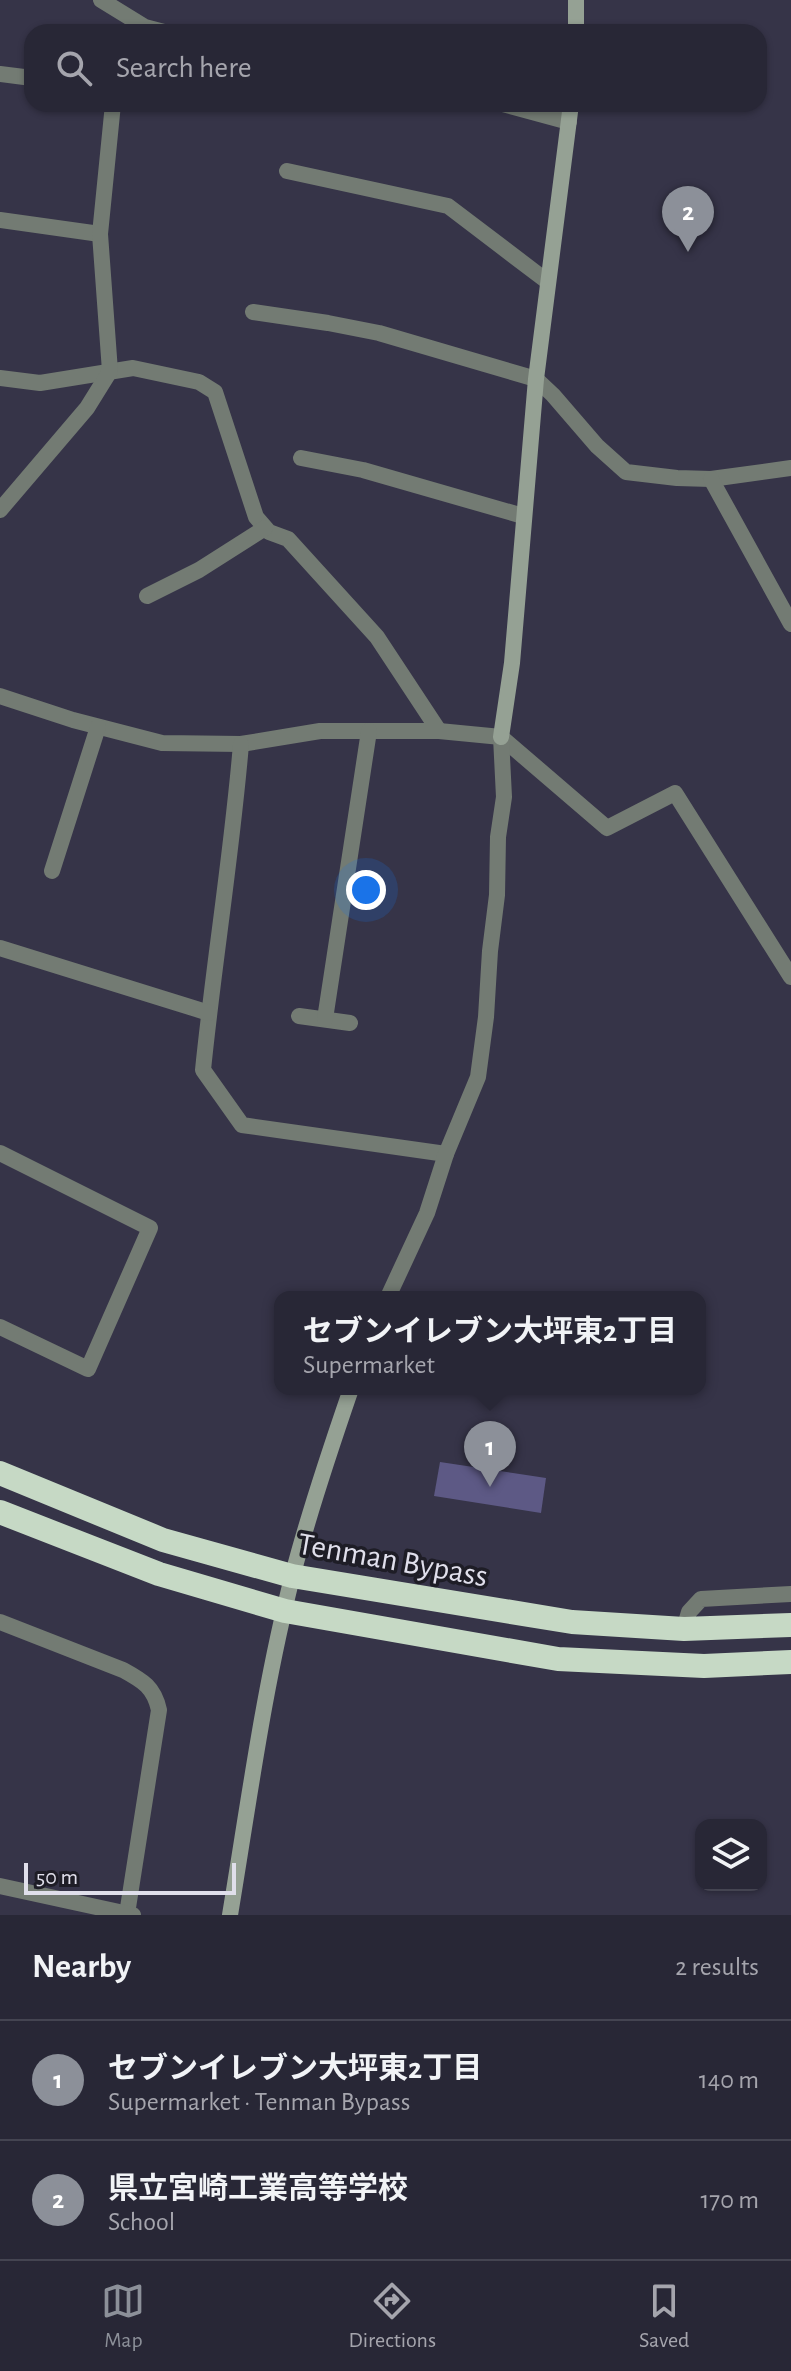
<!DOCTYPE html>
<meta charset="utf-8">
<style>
body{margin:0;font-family:"Alegreya Sans","Noto Sans JP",sans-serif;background:#302f3e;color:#f1f3f6}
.controls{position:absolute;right:24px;bottom:24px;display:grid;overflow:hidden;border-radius:16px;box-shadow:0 2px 6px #0004}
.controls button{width:72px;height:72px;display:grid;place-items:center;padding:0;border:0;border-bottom:2px solid #444451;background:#282736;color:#f1f3f6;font:40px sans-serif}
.scale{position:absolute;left:24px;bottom:20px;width:212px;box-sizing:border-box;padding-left:8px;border:4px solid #e0dfeb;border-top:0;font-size:22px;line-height:28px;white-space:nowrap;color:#e0dfeb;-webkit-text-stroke:6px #1e1d26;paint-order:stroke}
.you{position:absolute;left:366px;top:890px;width:28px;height:28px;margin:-20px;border:6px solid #fff;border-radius:50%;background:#1a73e8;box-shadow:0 0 0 12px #1a73e833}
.badge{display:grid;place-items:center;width:52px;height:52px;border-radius:50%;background:#8c9099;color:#fff;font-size:26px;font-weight:700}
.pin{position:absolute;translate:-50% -66px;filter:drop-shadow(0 2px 4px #0008)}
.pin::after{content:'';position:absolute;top:42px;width:28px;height:24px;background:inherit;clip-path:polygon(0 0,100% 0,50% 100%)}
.popup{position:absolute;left:274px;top:1291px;width:432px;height:104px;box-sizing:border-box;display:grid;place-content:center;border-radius:16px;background:#282736;filter:drop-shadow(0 2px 6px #0005);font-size:26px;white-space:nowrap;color:#a5a5ad}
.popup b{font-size:30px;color:#f1f3f6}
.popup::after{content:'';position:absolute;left:50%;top:100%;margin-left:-16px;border:16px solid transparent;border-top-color:#282736}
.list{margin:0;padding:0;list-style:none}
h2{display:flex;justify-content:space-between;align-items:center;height:104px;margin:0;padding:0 32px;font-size:34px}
h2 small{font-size:26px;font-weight:400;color:#a5a5ad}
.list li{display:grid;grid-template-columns:52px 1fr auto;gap:24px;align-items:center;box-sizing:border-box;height:120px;padding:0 32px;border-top:2px solid #444451}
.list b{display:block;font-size:30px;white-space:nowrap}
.list p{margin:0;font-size:26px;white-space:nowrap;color:#a5a5ad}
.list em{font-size:26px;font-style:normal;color:#a5a5ad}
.icon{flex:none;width:44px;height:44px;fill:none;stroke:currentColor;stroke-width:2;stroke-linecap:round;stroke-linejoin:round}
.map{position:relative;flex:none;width:791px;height:1915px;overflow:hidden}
.search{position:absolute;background:#282736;box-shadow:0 2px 6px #0004;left:24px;right:24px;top:24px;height:88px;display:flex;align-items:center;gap:20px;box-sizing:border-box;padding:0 28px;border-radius:24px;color:#a5a5ad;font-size:30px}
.sheet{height:344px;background:#282736}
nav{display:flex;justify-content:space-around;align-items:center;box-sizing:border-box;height:112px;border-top:2px solid #444451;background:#282736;font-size:22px;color:#a5a5ad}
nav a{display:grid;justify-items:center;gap:4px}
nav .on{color:#8c9099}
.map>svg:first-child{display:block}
.building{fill:#5d5985}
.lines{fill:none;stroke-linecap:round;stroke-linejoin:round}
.street{stroke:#737b73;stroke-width:16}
.secondary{stroke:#95a194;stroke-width:16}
.highway{stroke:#c6d9c5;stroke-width:24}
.labels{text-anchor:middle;stroke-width:7;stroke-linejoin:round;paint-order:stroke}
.street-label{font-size:32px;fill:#e0dfeb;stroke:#1e1d26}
</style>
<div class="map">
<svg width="791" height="1915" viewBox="0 0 791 1915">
<rect width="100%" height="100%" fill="#363448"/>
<path class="building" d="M440 1462 546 1478 541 1513 434 1496Z"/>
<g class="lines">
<g class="street">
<path d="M101 0 145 27 164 32"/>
<path d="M0 74 32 78"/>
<path d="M503 104 569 122"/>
<path d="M287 171 448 206 548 282"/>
<path d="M0 220 100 234"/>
<path d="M253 312 328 323 379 333 536 379 553 395 597 446 626 472 677 478 711 479 791 468"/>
<path d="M0 378 40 383 133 368 199 382 215 392 256 517 269 532 288 539 377 637 439 731"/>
<path d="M301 458 363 470 523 516"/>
<path d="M711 479 791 624"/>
<path d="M0 510 87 408 110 371 100 234 113 104"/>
<path d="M147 596 199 570 265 528"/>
<path d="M0 696 73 720 162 743 241 744 320 731H439L501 737 607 828 675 793 791 977"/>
<path d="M241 744C232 853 214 961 203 1070L242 1125 446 1154"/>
<path d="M52 871 98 727"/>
<path d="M0 948 209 1013"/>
<path d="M299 1016 350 1023"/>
<path d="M325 1019 369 731"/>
<path d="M0 1153 150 1228 88 1369 0 1327"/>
<path d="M388 1297 427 1213 446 1154 478 1077 486 1017 490 951 497 895 498 837 504 797 501 737"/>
<path d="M0 1622 123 1670C143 1681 154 1687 159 1710L127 1914"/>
<path d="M684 1629 689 1612 701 1599 791 1594"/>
<path d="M0 1886 133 1915"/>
</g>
<g class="secondary">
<path d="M576 32V0"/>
<path d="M501 737 512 663 536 379 571 104"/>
<path d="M230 1915C249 1801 264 1686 293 1574 309 1512 330 1450 351 1389"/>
</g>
<g class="highway">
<path d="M0 1473 163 1540 292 1576 572 1622 684 1629 791 1625"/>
<path d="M0 1512 159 1574 285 1611 558 1659 704 1666 791 1662"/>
</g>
</g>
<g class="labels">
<g class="street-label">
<text transform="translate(393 1559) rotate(10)" y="11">Tenman Bypass</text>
</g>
</g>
</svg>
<div class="controls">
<button><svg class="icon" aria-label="layers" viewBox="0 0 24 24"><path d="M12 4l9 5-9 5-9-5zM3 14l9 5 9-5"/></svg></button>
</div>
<div class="scale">50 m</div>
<div class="you"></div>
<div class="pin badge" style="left:490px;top:1487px">1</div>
<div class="popup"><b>セブンイレブン大坪東2丁目</b>Supermarket</div>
<div class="pin badge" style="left:688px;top:252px">2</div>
<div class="search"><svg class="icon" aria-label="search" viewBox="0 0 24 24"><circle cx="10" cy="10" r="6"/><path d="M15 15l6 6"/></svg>Search here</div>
</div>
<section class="sheet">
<h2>Nearby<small>2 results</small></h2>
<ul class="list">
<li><span class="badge">1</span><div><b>セブンイレブン大坪東2丁目</b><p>Supermarket · Tenman Bypass</p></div><em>140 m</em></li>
<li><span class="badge">2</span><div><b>県立宮崎工業高等学校</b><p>School</p></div><em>170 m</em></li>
</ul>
</section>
<nav>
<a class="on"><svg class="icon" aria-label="map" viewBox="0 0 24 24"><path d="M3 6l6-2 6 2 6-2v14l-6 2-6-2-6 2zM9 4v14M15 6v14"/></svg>Map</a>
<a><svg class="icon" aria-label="directions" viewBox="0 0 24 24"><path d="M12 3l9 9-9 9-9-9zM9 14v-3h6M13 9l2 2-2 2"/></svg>Directions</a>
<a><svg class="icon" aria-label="saved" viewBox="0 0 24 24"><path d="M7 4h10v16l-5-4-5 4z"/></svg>Saved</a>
</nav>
